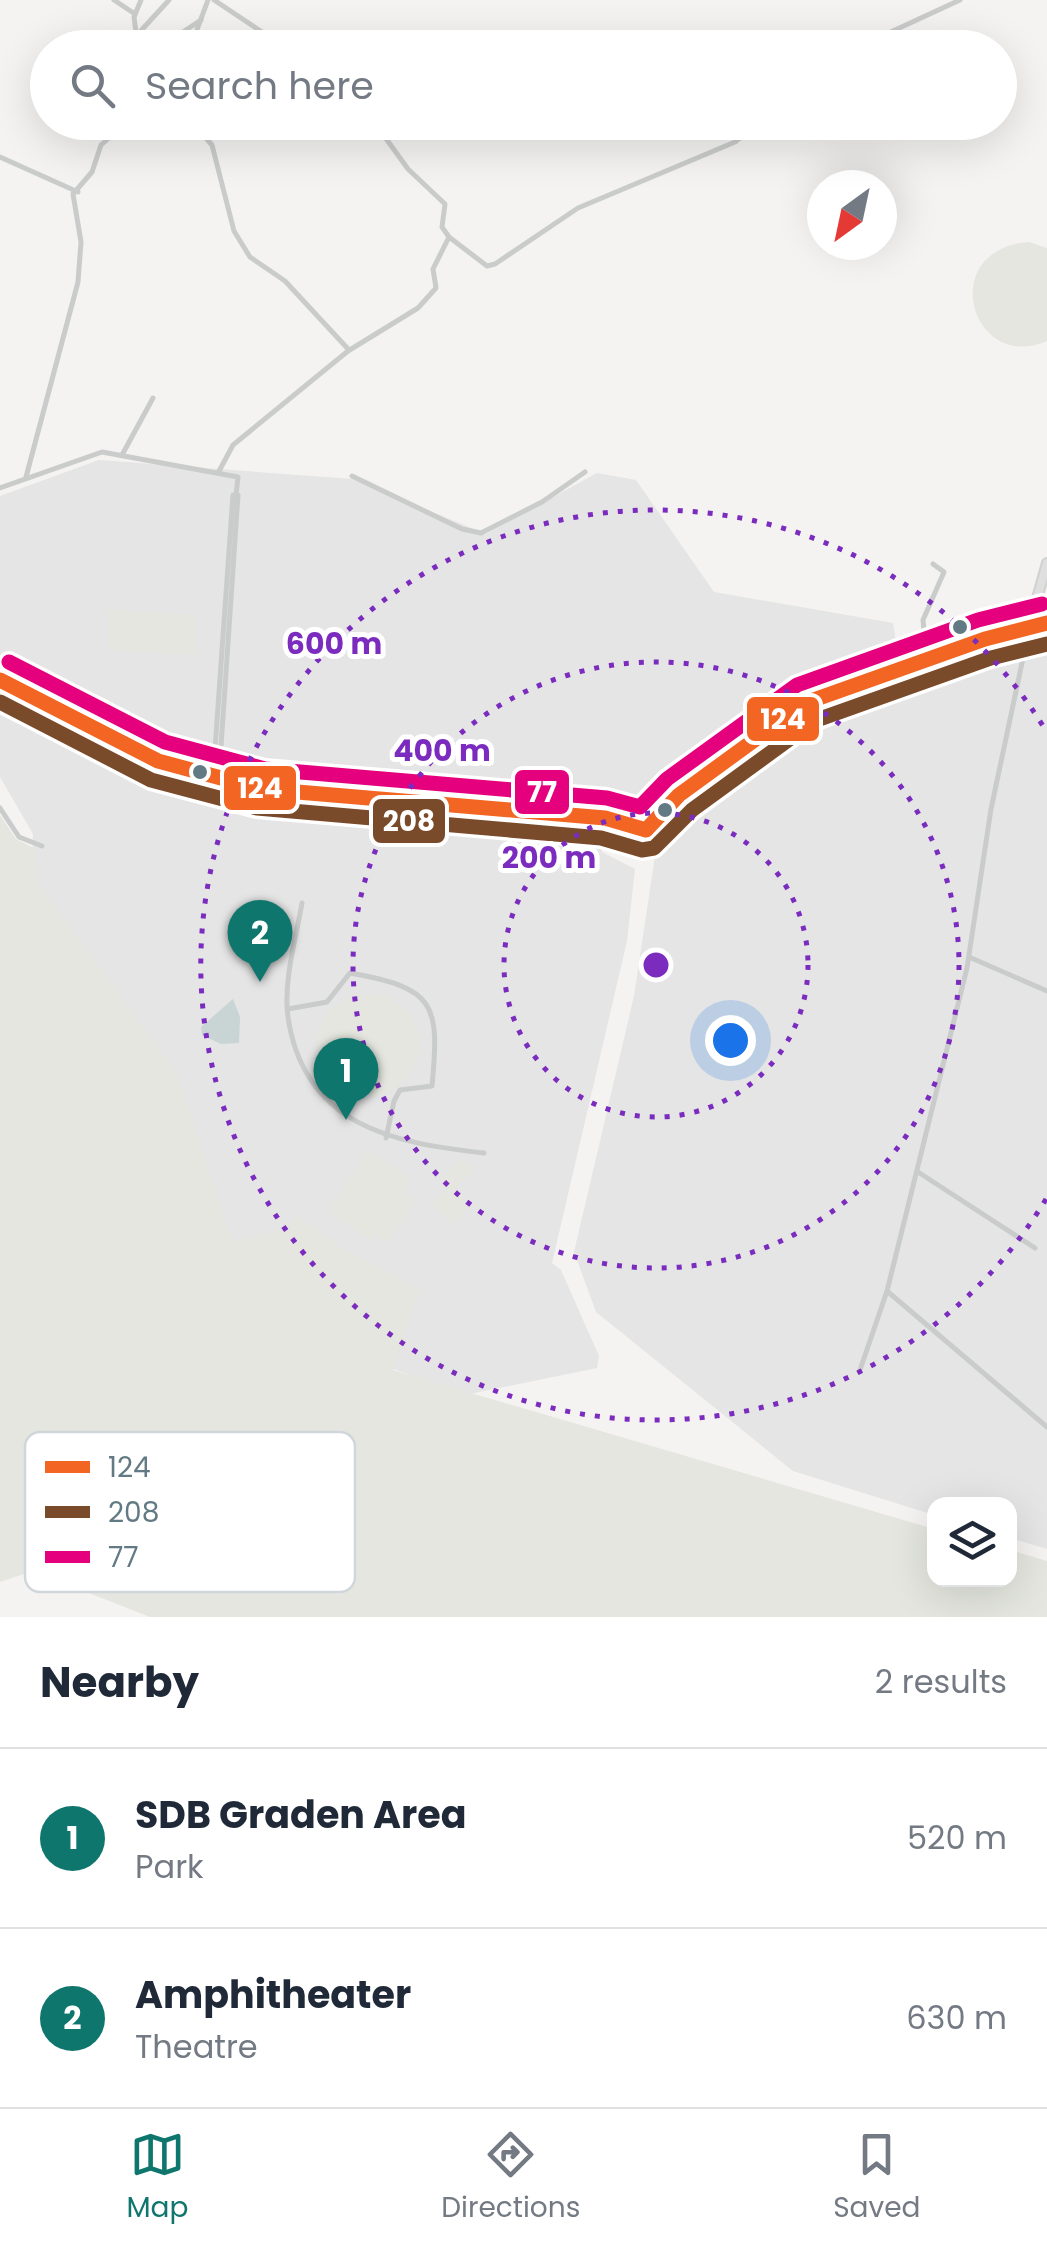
<!DOCTYPE html>
<style>
body{margin:0;font-family:Poppins,sans-serif;background:#f6f6f7;color:#1f2937}
.controls{position:absolute;right:30px;bottom:30px;display:grid;overflow:hidden;border-radius:20px;box-shadow:0 10px 40px #0002}
.controls button{width:90px;height:90px;display:grid;place-items:center;padding:0;border:0;border-bottom:2px solid #e0e1e3;background:#fff;color:#1f2937;font:50px sans-serif}
.compass{position:absolute;left:807px;top:170px;width:90px;height:90px;border-radius:50%;background:#fff;box-shadow:0 10px 40px #0002;rotate:213deg}
.you{position:absolute;left:730px;top:1040px;width:35px;height:35px;margin:-25px;border:8px solid #fff;border-radius:50%;background:#1a73e8;box-shadow:0 0 0 15px #1a73e833}
.badge{display:grid;place-items:center;width:65px;height:65px;border-radius:50%;background:#0f766e;color:#fff;font-size:32px;font-weight:700}
.pin{position:absolute;translate:-50% -82px;filter:drop-shadow(0 2px 5px #0008)}
.pin::after{content:'';position:absolute;top:52px;width:35px;height:30px;background:inherit;clip-path:polygon(0 0,100% 0,50% 100%)}
.list{margin:0;padding:0;list-style:none}
h2{display:flex;justify-content:space-between;align-items:center;height:130px;margin:0;padding:0 40px;font-size:42px}
h2 small{font-size:32px;font-weight:400;color:#747a83}
.list li{display:grid;grid-template-columns:65px 1fr auto;gap:30px;align-items:center;box-sizing:border-box;height:180px;padding:0 40px;border-top:2px solid #e0e1e3}
.list b{display:block;font-size:38px;white-space:nowrap}
.list p{margin:0;font-size:32px;white-space:nowrap;color:#747a83}
.list em{font-size:32px;font-style:normal;color:#747a83}
.icon{flex:none;width:55px;height:55px;fill:none;stroke:currentColor;stroke-width:2;stroke-linecap:round;stroke-linejoin:round}
.map{position:relative;flex:none;width:1047px;height:1617px;overflow:hidden}
.search{position:absolute;background:#fff;box-shadow:0 10px 40px #0002;left:30px;right:30px;top:30px;height:110px;display:flex;align-items:center;gap:25px;box-sizing:border-box;padding:0 35px;border-radius:55px;color:#747a83;font-size:38px}
.sheet{height:490px;background:#fff}
nav{display:flex;justify-content:space-around;align-items:center;box-sizing:border-box;height:140px;border-top:2px solid #e0e1e3;background:#fff;font-size:28px;color:#747a83}
nav a{display:grid;justify-items:center;gap:5px}
nav .on{color:#0f766e}
.map>svg:first-child{display:block}
.built{fill:#e4e5e4}
.green{fill:#e4e6df}
.water{fill:#c9d4d4}
.lines{fill:none;stroke-linecap:round;stroke-linejoin:round}
.secondary-casing{stroke:#d0d1d1;stroke-width:12}
.primary-casing{stroke:#cfd0cf;stroke-width:15}
.street{stroke:#cacccc;stroke-width:5}
.secondary{stroke:#dfdfe0;stroke-width:8}
.primary{stroke:#dfdfe0;stroke-width:10}
.bus-1-casing{stroke:#fff;stroke-width:22}
.bus-2-casing{stroke:#fff;stroke-width:22}
.bus-3-casing{stroke:#fff;stroke-width:22}
.bus-1{stroke:#f26522;stroke-width:15}
.bus-2{stroke:#7a4b2a;stroke-width:15}
.bus-3{stroke:#e5007d;stroke-width:15}
.ring{fill:none;stroke:#7b2cbf;stroke-width:5;stroke-dasharray:5 10}
.bus-dot{fill:#627a83;stroke:#fff;stroke-width:4}
.key{fill:#fff;stroke:#d0d7da;stroke-width:2.5}
.key-label{font-size:28px;fill:#627a83}
.centre{fill:#7b2cbf;stroke:#fff;stroke-width:5}
.ring-label{font-size:30px;text-anchor:middle;font-weight:bold;fill:#7b2cbf;stroke:#fff;stroke-width:10;stroke-linejoin:round;paint-order:stroke}
.line-badge{stroke:#fff;stroke-width:4}
.badge-label{font-size:28px;text-anchor:middle;font-weight:bold;fill:#fff}
</style>
<div class="map">
<svg width="1047" height="1617" viewBox="0 0 1047 1617">
<rect width="100%" height="100%" fill="#f4f3f1"/>
<g class="built">
<path d="M99 460 352 479 486 534 597 473 636 480 714 592 893 623 898 655 798 688 655 790 613 806 240 766 127 724 48 682 0 664V496Z"/>
<path d="M1047 632V1549L1010 1538V1504H934V1515L793 1471 596 1312 574 1252 634 996 655 856 692 798 821 699 958 659 959 654 969 655Z"/>
<path d="M0 691 150 769 267 800 592 828 602 852 635 869 627 941 552 1263 561 1270 599 1356 597 1368 465 1395 349 1353 271 1313 32 880 33 834 0 777Z"/>
</g>
<g class="green">
<path d="M1029 242 1047 248V341C971 374 935 249 1029 242Z"/>
<path d="M110 610 197 615 195 655 108 650Z"/>
<path d="M0 815 16 839 36 849 34 879 177 1074 232 1241 287 1230 296 1215 343 1249 419 1289 393 1370 934 1529V1580H1010V1550L1047 1561V1617H150L33 1571 0 1582Z"/>
<circle cx="368" cy="1045" r="51"/>
<path d="M369 1151 411 1179 403 1192 415 1201 387 1243 375 1234 371 1240 328 1211Z"/>
<path d="M461 1158 473 1169 454 1189 470 1205 452 1224 432 1205 450 1186 442 1178Z"/>
</g>
<path class="water" d="M233 999 240 1017 239 1043 221 1044 202 1035 201 1027Z"/>
<g class="lines">
<defs>
<path id="secondary" d="M1030 623 1047 563"/>
<g id="primary">
<path d="M860 675 1047 614"/>
<path d="M0 680 158 761 262 789 605 818 646 830 679 795 805 703 985 639 1047 623"/>
<path d="M596 810 634 811 681 785"/>
</g>
</defs>
<use href="#secondary" class="secondary-casing"/>
<use href="#primary" class="primary-casing"/>
<g class="street">
<path d="M114 0 135 14"/>
<path d="M214 0 286 48"/>
<path d="M137 35 169 0"/>
<path d="M138 48 134 17 141 0"/>
<path d="M155 48 163 34 177 36 201 20"/>
<path d="M184 48 195 35 208 0"/>
<path d="M856 48 960 0"/>
<path d="M133 122H142"/>
<path d="M192 122 212 145 234 231 250 257 285 281 349 350"/>
<path d="M374 122 408 169 445 204 442 227 449 237"/>
<path d="M0 157 78 192"/>
<path d="M122 455 153 398"/>
<path d="M218 473 233 445 348 351 418 308 436 288 433 269 449 237 487 266 495 264 578 208 735 142 760 122"/>
<path d="M352 476 462 529 481 533 542 502 585 472"/>
<path d="M26 477 78 282 81 242 73 194 92 172 101 145 127 122"/>
<path d="M0 488 102 452 238 477 236 495"/>
<path d="M926 652 923 620 944 572 933 564"/>
<path d="M213 777 233 495H238L219 776"/>
<path d="M0 808 19 837 42 846"/>
<path d="M302 903C296 938 283 982 288 1017 304 1126 393 1143 484 1153"/>
<path d="M969 957 1047 991"/>
<path d="M288 1009 327 1002 350 973C435 988 440 1003 432 1086L400 1090 394 1101 386 1138"/>
<path d="M918 1172 1035 1248"/>
<path d="M887 1291 1047 1427"/>
<path d="M860 1370 887 1291 967 968 991 809 1029 630"/>
</g>
<use href="#secondary" class="secondary"/>
<use href="#primary" class="primary"/>
<defs>
<path id="bus-1" d="M0 680 158 761 262 789 605 818 646 830 679 795 805 703 985 639 1047 623"/>
<path id="bus-2" d="M0 702 151 780 257 808 601 838 642 850 654 848 692 810 814 721 991 658 1047 644"/>
<path id="bus-3" d="M9 662 165 742 265 769 607 798 640 807 667 779 797 685 978 620 1042 604"/>
</defs>
<use href="#bus-1" class="bus-1-casing"/>
<use href="#bus-2" class="bus-2-casing"/>
<use href="#bus-3" class="bus-3-casing"/>
<use href="#bus-1" class="bus-1"/>
<use href="#bus-2" class="bus-2"/>
<use href="#bus-3" class="bus-3"/>
</g>
<g class="ring">
<circle cx="656" cy="965" r="152"/>
<circle cx="656" cy="965" r="303"/>
<path d="M1046 1199A455 455 0 1 1 1046 731"/>
</g>
<g class="bus-dot">
<circle cx="960" cy="627" r="9"/>
<circle cx="200" cy="772" r="9"/>
<circle cx="665" cy="810" r="9"/>
</g>
<rect x="25" y="1432" width="330" height="160" rx="15" class="key"/>
<rect x="45" y="1461" width="45" height="12" fill="#f26522"/>
<rect x="45" y="1506" width="45" height="12" fill="#7a4b2a"/>
<rect x="45" y="1551" width="45" height="12" fill="#e5007d"/>
<g class="key-label">
<text x="108" y="1477">124</text>
<text x="108" y="1522">208</text>
<text x="108" y="1567">77</text>
</g>
<circle cx="656" cy="965" r="15" class="centre"/>
<g class="ring-label">
<text x="334" y="654">600 m</text>
<text x="442" y="761">400 m</text>
<text x="549" y="868">200 m</text>
</g>
<g class="line-badge">
<rect x="745" y="695" width="76" height="48" rx="10" fill="#f26522"/>
<rect x="222" y="764" width="76" height="48" rx="10" fill="#f26522"/>
<rect x="513" y="768" width="58" height="48" rx="10" fill="#e5007d"/>
<rect x="371" y="797" width="76" height="48" rx="10" fill="#7a4b2a"/>
</g>
<g class="badge-label">
<text x="783" y="729">124</text>
<text x="260" y="798">124</text>
<text x="542" y="802">77</text>
<text x="409" y="831">208</text>
</g>
</svg>
<div class="controls">
<button><svg class="icon" aria-label="layers" viewBox="0 0 24 24"><path d="M12 4l9 5-9 5-9-5zM3 14l9 5 9-5"/></svg></button>
</div>
<svg class="compass" viewBox="-18 -18 36 36"><path d="M0-13l5 13h-10z" fill="#e53935"/><path d="M0 13l5-13h-10z" fill="#747a83"/></svg>
<div class="you"></div>
<div class="pin badge" style="left:346px;top:1120px">1</div>
<div class="pin badge" style="left:260px;top:982px">2</div>
<div class="search"><svg class="icon" aria-label="search" viewBox="0 0 24 24"><circle cx="10" cy="10" r="6"/><path d="M15 15l6 6"/></svg>Search here</div>
</div>
<section class="sheet">
<h2>Nearby<small>2 results</small></h2>
<ul class="list">
<li><span class="badge">1</span><div><b>SDB Graden Area</b><p>Park</p></div><em>520 m</em></li>
<li><span class="badge">2</span><div><b>Amphitheater</b><p>Theatre</p></div><em>630 m</em></li>
</ul>
</section>
<nav>
<a class="on"><svg class="icon" aria-label="map" viewBox="0 0 24 24"><path d="M3 6l6-2 6 2 6-2v14l-6 2-6-2-6 2zM9 4v14M15 6v14"/></svg>Map</a>
<a><svg class="icon" aria-label="directions" viewBox="0 0 24 24"><path d="M12 3l9 9-9 9-9-9zM9 14v-3h6M13 9l2 2-2 2"/></svg>Directions</a>
<a><svg class="icon" aria-label="saved" viewBox="0 0 24 24"><path d="M7 4h10v16l-5-4-5 4z"/></svg>Saved</a>
</nav>
